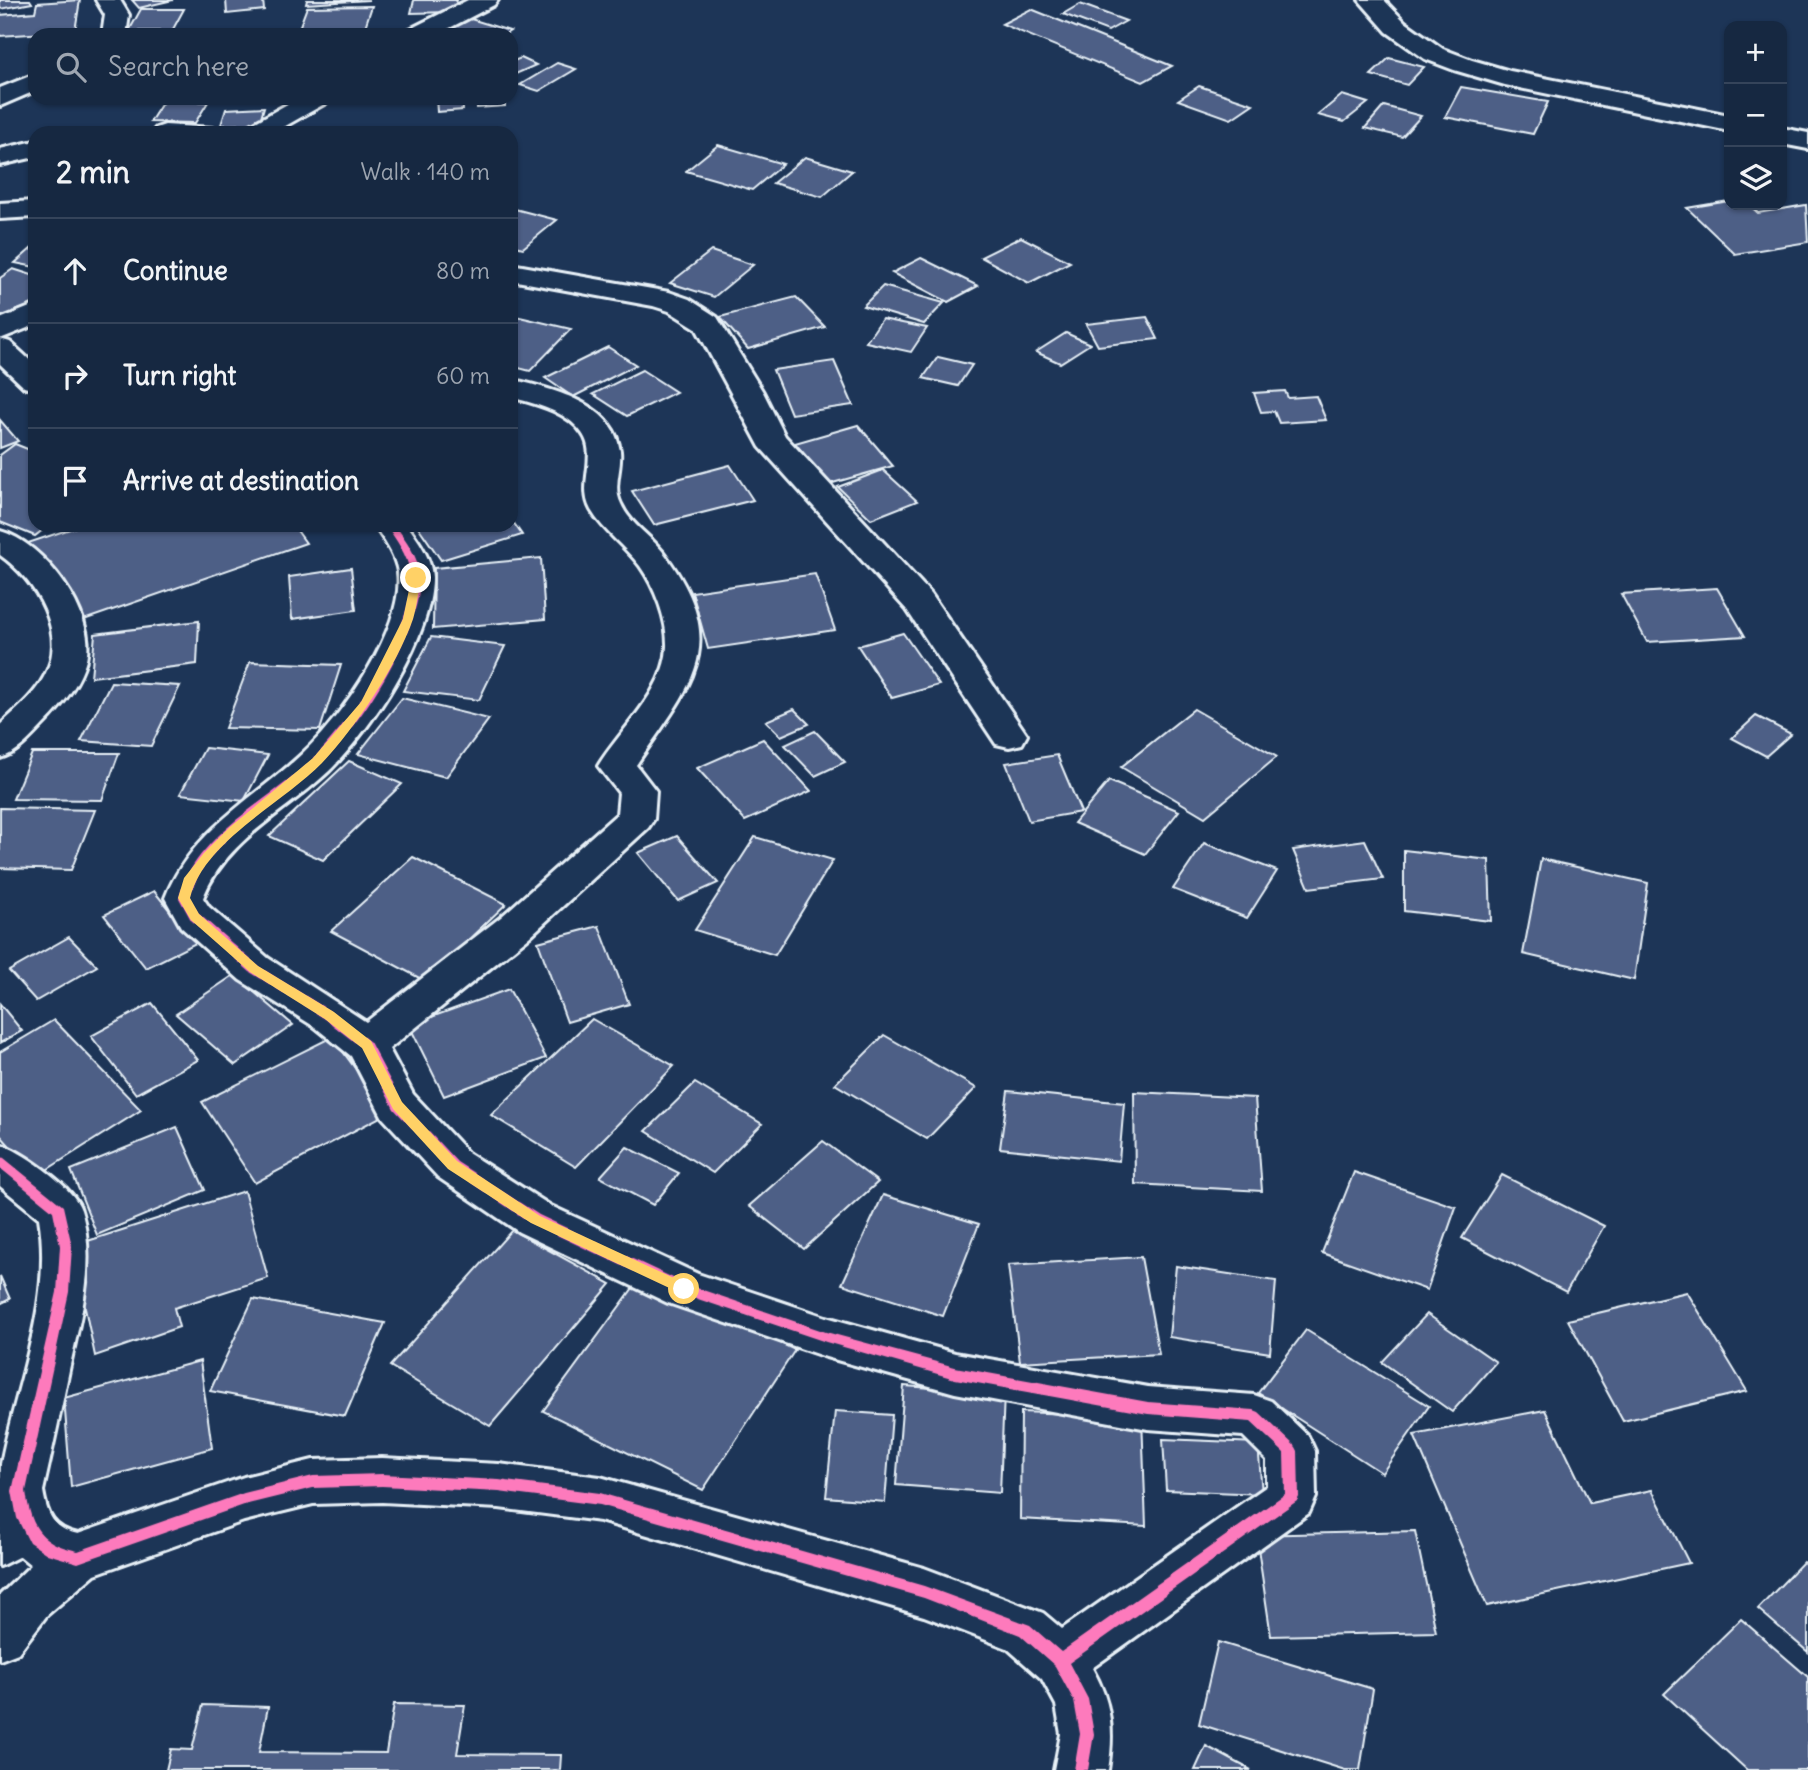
<!DOCTYPE html>
<meta charset="utf-8">
<style>
body{margin:0;font-family:Delius,sans-serif;background:#23344c;color:#f1f3f6}
.controls{position:absolute;right:21px;top:21px;display:grid;overflow:hidden;border-radius:14px;box-shadow:0 2px 5px #0004}
.controls button{width:63px;height:63px;display:grid;place-items:center;padding:0;border:0;border-bottom:2px solid #35445a;background:#162841;color:#f1f3f6;font:35px sans-serif}
.stop{position:absolute;width:21px;height:21px;margin:-16px;border:5px solid #ffd166;border-radius:50%;background:#fff}
.stop.end{background:#ffd166;border-color:#fff;box-shadow:0 2px 7px #0008}
.list{margin:0;padding:0;list-style:none}
h2{display:flex;justify-content:space-between;align-items:center;height:91px;margin:0;padding:0 28px;font-size:30px}
h2 small{font-size:23px;font-weight:400;color:#9ea6b1}
.list li{display:grid;grid-template-columns:46px 1fr auto;gap:21px;align-items:center;box-sizing:border-box;height:105px;padding:0 28px;border-top:2px solid #35445a}
.list b{display:block;font-size:26px;white-space:nowrap}
.list em{font-size:23px;font-style:normal;color:#9ea6b1}
.icon{flex:none;width:38px;height:38px;fill:none;stroke:currentColor;stroke-width:2;stroke-linecap:round;stroke-linejoin:round}
.map{position:relative;flex:none;width:1808px;height:1770px;overflow:hidden}
.search{position:absolute;background:#162841;box-shadow:0 2px 5px #0004;left:28px;top:28px;width:490px;height:77px;display:flex;align-items:center;gap:18px;box-sizing:border-box;padding:0 24px;border-radius:21px;color:#9ea6b1;font-size:26px}
.panel{position:absolute;background:#162841;box-shadow:0 2px 5px #0004;left:28px;top:126px;width:490px;height:406px;border-radius:21px}
.map>svg:first-child{display:block}
.building{fill:#4e5f86;stroke:#e8f1f8;stroke-width:2}
.lines{fill:none;stroke-linecap:round;stroke-linejoin:round}
.minor-casing{stroke:#e8f1f8;stroke-width:6}
.minor{fill:#1d3557;fill-rule:evenodd}
.cycleway-casing{stroke:#1d3557;stroke-width:5}
.cycleway{fill:#fd7abc;fill-rule:evenodd}
.route{fill:#ffd166}
</style>
<div class="map">
<svg width="1808" height="1770" viewBox="0 0 1808 1770">
<rect width="100%" height="100%" fill="#1d3557"/>
<filter id="ink" filterUnits="userSpaceOnUse"><feTurbulence type="fractalNoise" baseFrequency=".0143" numOctaves="2"/><feDisplacementMap in="SourceGraphic" scale="14" xChannelSelector="R" yChannelSelector="G"/><feConvolveMatrix kernelMatrix="1 2 1 2 8 2 1 2 1" color-interpolation-filters="sRGB"/></filter>
<g filter="url(#ink)">
<g class="building">
<path d="M0 0H30L32 3 0 9Z"/>
<path d="M80 0 75 31 0 36V15L35 12 37 3Z"/>
<path d="M132 0H173L139 8Z"/>
<path d="M226 0H263L264 10 227 14Z"/>
<path d="M307 0H369L306 4Z"/>
<path d="M414 0H457L453 12 411 13Z"/>
<path d="M1080 4 1126 21 1108 31 1063 14Z"/>
<path d="M372 6 364 30 298 31 307 7Z"/>
<path d="M141 9H184L172 31H129Z"/>
<path d="M1031 9 1172 66 1143 82 1002 24Z"/>
<path d="M461 16 510 31 504 35H457L439 29Z"/>
<path d="M521 58 536 65 511 76V62Z"/>
<path d="M1389 58 1424 67 1407 85 1371 75Z"/>
<path d="M557 63 576 69 539 91 520 85Z"/>
<path d="M1199 86 1253 104 1231 119 1178 100Z"/>
<path d="M1461 87 1548 102 1533 134 1445 117Z"/>
<path d="M1342 95 1368 103 1344 122 1318 115Z"/>
<path d="M436 98H462L463 110 437 112Z"/>
<path d="M477 98H505V106L477 108Z"/>
<path d="M164 100 208 102 195 123 150 122Z"/>
<path d="M1384 106 1421 116 1402 137 1365 128Z"/>
<path d="M264 107 259 124 221 125 226 109Z"/>
<path d="M718 145 783 164 752 190 686 171Z"/>
<path d="M805 157 852 171 822 197 773 183Z"/>
<path d="M1729 201V205H1749L1758 213 1806 205 1808 242 1735 254 1687 208Z"/>
<path d="M511 208 557 220 523 248 511 245Z"/>
<path d="M1021 237 1070 262 1029 283 981 257Z"/>
<path d="M32 248H35V267L15 263Z"/>
<path d="M711 251 753 265 714 297 670 283Z"/>
<path d="M921 258 978 286 948 302 892 273Z"/>
<path d="M13 269 35 276V302L9 321 0 318V278Z"/>
<path d="M883 286 944 303 924 324 863 306Z"/>
<path d="M796 297 825 327 748 349 720 317Z"/>
<path d="M511 315 571 329 530 371 511 366Z"/>
<path d="M1147 317 1158 339 1098 346 1086 324Z"/>
<path d="M882 319 927 328 911 352 866 342Z"/>
<path d="M1066 333 1090 344 1060 363 1036 352Z"/>
<path d="M608 347 636 365 573 397 545 378Z"/>
<path d="M938 357 972 365 958 386 923 378Z"/>
<path d="M834 361 853 405 791 414 773 370Z"/>
<path d="M642 370 676 392 627 416 593 394Z"/>
<path d="M1285 391 1288 398 1316 396 1326 420 1279 423 1274 411 1261 412 1254 393Z"/>
<path d="M0 420 18 441 0 448Z"/>
<path d="M858 425 893 466 829 484 795 443Z"/>
<path d="M15 444 35 452V525H49L35 536 0 522V455Z"/>
<path d="M730 465 753 500 654 525 632 491Z"/>
<path d="M883 470 917 501 871 519 838 487Z"/>
<path d="M511 519 522 535 441 560 417 525H511Z"/>
<path d="M82 525H293L306 543 75 623 28 543Z"/>
<path d="M541 558 545 619 433 629 434 568Z"/>
<path d="M351 568 356 610 292 619 289 577Z"/>
<path d="M815 574 835 630 708 649 692 592Z"/>
<path d="M1717 588 1745 636 1647 642 1621 594Z"/>
<path d="M199 621 197 664 91 677 95 634Z"/>
<path d="M903 633 939 685 892 698 858 646Z"/>
<path d="M431 637 505 646 479 700 403 691Z"/>
<path d="M250 662 341 665 320 730 225 728Z"/>
<path d="M111 682 180 686 151 746 81 741Z"/>
<path d="M402 698 489 719 446 777 358 754Z"/>
<path d="M794 709 809 724 781 736 766 721Z"/>
<path d="M1194 709 1277 757 1205 817 1121 767Z"/>
<path d="M1756 716 1791 734 1766 756 1732 738Z"/>
<path d="M815 731 845 762 815 776 785 745Z"/>
<path d="M763 739 811 791 745 821 697 768Z"/>
<path d="M205 748 268 755 244 801 180 794Z"/>
<path d="M32 753H119L102 800 13 799Z"/>
<path d="M1057 755 1081 812 1029 821 1006 763Z"/>
<path d="M349 761 402 784 323 860 269 836Z"/>
<path d="M1109 781 1179 811 1145 854 1074 823Z"/>
<path d="M0 808 95 810 71 870 0 868Z"/>
<path d="M677 836 718 883 678 901 638 853Z"/>
<path d="M755 837 833 860 775 955 695 930Z"/>
<path d="M1365 840 1383 879 1309 888 1293 850Z"/>
<path d="M1204 843 1277 871 1247 918 1173 889Z"/>
<path d="M1404 850 1489 860 1491 921 1404 911Z"/>
<path d="M413 857 506 904 425 981 331 931Z"/>
<path d="M1541 859 1648 883 1634 980 1523 954Z"/>
<path d="M154 891 196 943 146 968 104 915Z"/>
<path d="M599 926 629 1004 567 1022 538 942Z"/>
<path d="M69 937 97 966 36 1001 9 971Z"/>
<path d="M234 975 293 1025 235 1065 176 1014Z"/>
<path d="M509 989 546 1058 444 1096 409 1025Z"/>
<path d="M152 1003 198 1060 136 1094 91 1036Z"/>
<path d="M0 1004 22 1031 0 1043Z"/>
<path d="M592 1019 674 1066 576 1167 491 1115Z"/>
<path d="M54 1020 141 1110 37 1176 0 1135V1052Z"/>
<path d="M884 1035 976 1088 927 1139 835 1084Z"/>
<path d="M332 1037 388 1113 255 1183 202 1102Z"/>
<path d="M695 1083 762 1124 713 1173 646 1131Z"/>
<path d="M1008 1091 1124 1103 1119 1161 1000 1148Z"/>
<path d="M1134 1092 1255 1098 1262 1191 1135 1184Z"/>
<path d="M177 1127 205 1190 97 1235 71 1170Z"/>
<path d="M823 1141 878 1182 804 1249 749 1206Z"/>
<path d="M627 1147 679 1173 653 1205 600 1177Z"/>
<path d="M1354 1172 1456 1207 1427 1290 1322 1253Z"/>
<path d="M1502 1175 1604 1226 1566 1292 1462 1238Z"/>
<path d="M244 1191 268 1278 174 1308 179 1327 95 1356 72 1246Z"/>
<path d="M883 1195 979 1224 943 1316 842 1284Z"/>
<path d="M512 1230 611 1284 490 1426 390 1366Z"/>
<path d="M1141 1257 1159 1354 1020 1362 1008 1265Z"/>
<path d="M1176 1266 1276 1281 1270 1353 1169 1337Z"/>
<path d="M0 1276 10 1299 0 1304Z"/>
<path d="M641 1277 795 1350 703 1490 543 1411Z"/>
<path d="M1687 1292 1747 1391 1623 1421 1568 1320Z"/>
<path d="M253 1299 385 1323 345 1416 210 1391Z"/>
<path d="M1427 1314 1496 1362 1452 1412 1382 1362Z"/>
<path d="M1306 1330 1429 1406 1382 1473 1258 1393Z"/>
<path d="M200 1361 212 1448 71 1487 64 1398Z"/>
<path d="M904 1386 1004 1393 1000 1493 896 1485Z"/>
<path d="M1545 1410 1590 1503 1652 1490 1689 1563 1487 1606 1414 1435Z"/>
<path d="M835 1411 892 1415 885 1502 826 1497Z"/>
<path d="M1021 1412 1142 1417 1146 1526 1020 1519Z"/>
<path d="M1163 1439 1258 1443 1262 1494 1166 1490Z"/>
<path d="M1415 1531 1436 1632 1271 1636 1256 1535Z"/>
<path d="M1803 1562 1808 1566V1652L1758 1609Z"/>
<path d="M1741 1619 1808 1677V1770H1747L1664 1694Z"/>
<path d="M1218 1642 1373 1689 1360 1770H1345L1199 1724Z"/>
<path d="M394 1704 465 1705 457 1754 561 1755 560 1770H166L171 1749 192 1750 203 1705 268 1707 259 1752 386 1753Z"/>
<path d="M1206 1746 1251 1770H1195Z"/>
</g>
<g class="lines">
<defs>
<g id="minor">
<path d="M96 0H120L129 15 126 35H102L105 15Z"/>
<path d="M468 0H498L494 5 436 35H405L408 30Z"/>
<path d="M1359 0H1384L1405 22 1443 49 1472 60 1510 71 1729 115V131L1505 85 1454 70 1425 59 1387 32Z"/>
<path d="M35 74V91L0 106V88Z"/>
<path d="M298 98H330L326 103 273 133H241L245 128Z"/>
<path d="M165 125 213 128 217 133H152L156 128Z"/>
<path d="M1782 128 1808 133V149L1782 144Z"/>
<path d="M35 141V157L0 165V149Z"/>
<path d="M35 201V217L0 219V203Z"/>
<path d="M511 264 669 292 689 299 717 317 763 392 785 436 931 594 1027 735 1022 744 1009 747 996 744 907 610 760 447 696 328 669 311 653 306 511 280Z"/>
<path d="M35 305V325L0 339V319Z"/>
<path d="M0 339 10 342 35 365V390L24 387 0 364Z"/>
<path d="M511 379C550 389 614 402 620 451 622 470 612 486 621 504 630 525 653 537 666 556 732 647 689 687 636 765L656 791 654 819 648 828 529 937 389 1049 413 1094 468 1153 551 1206 698 1274 826 1317 955 1353 1148 1387 1254 1395 1271 1401 1308 1436 1315 1451 1316 1497 1309 1513 1092 1668C1112 1703 1114 1732 1108 1770H1054L1061 1734 1056 1705 1042 1679 1007 1648 924 1616 600 1521 499 1508 382 1502 313 1504 244 1521 95 1574 47 1615 18 1653 0 1660V1595L31 1565 20 1556 0 1566C0 1534 0 1496 1 1464 16 1384 53 1300 39 1218L0 1186V1144C22 1151 75 1188 81 1210 97 1263 80 1318 69 1370 61 1410 52 1451 43 1491 47 1515 53 1529 78 1534L244 1477 313 1460 382 1458 499 1464 600 1477 924 1568 1043 1613 1062 1629 1267 1486V1460L1243 1436 1148 1429 955 1393 826 1357 668 1303 519 1232 438 1177 383 1118 351 1056 315 1027 240 980 181 927 165 898C192 830 252 801 303 753 342 717 405 627 398 572 395 554 384 540 374 525H407C418 540 431 557 432 577 433 637 371 730 329 771 286 812 225 840 203 898L209 907 268 958 366 1022 501 917 617 814 619 793 598 766C620 730 665 691 667 647 668 621 655 587 640 566 625 546 604 532 591 510 577 485 599 456 582 433 567 411 535 404 511 397Z"/>
<path d="M0 531C43 542 98 614 86 660 79 686 60 708 42 726 29 739 18 753 0 758V725C15 711 34 696 44 677 69 634 36 580 0 555Z"/>
</g>
</defs>
<use href="#minor" class="minor-casing"/>
<use href="#minor" class="minor"/>
<defs>
<path id="cycleway" d="M386 525H395C406 540 419 557 420 577 421 633 358 729 318 766 279 801 222 831 197 878 194 884 192 891 189 898L199 914 258 966 333 1013 370 1042 402 1103 457 1162 539 1215 688 1285 826 1332 955 1367 1148 1402 1254 1410 1259 1412 1296 1447 1298 1451 1299 1497 1297 1501 1069 1663 1088 1699 1094 1734 1088 1770H1074L1080 1734 1074 1701 1055 1666 1020 1635 924 1598 600 1505 499 1492 382 1486 313 1488 244 1505 78 1563 47 1554 29 1542 17 1518 12 1491 57 1292 60 1246 53 1211 0 1168V1156L4 1158 63 1206 72 1246 69 1292 26 1491C31 1528 40 1543 78 1551L244 1493 313 1476 382 1474 499 1480 600 1493 924 1586 1030 1625 1061 1652 1285 1494 1284 1453 1251 1422 1148 1414 955 1379 826 1342 680 1293 531 1223 449 1168 394 1109 362 1048 325 1019 250 972 191 920 179 898C181 891 183 884 186 878 213 825 274 798 314 758 351 721 418 626 410 572 407 554 396 540 386 525Z"/>
</defs>
<use href="#cycleway" class="cycleway-casing"/>
<use href="#cycleway" class="cycleway"/>
</g>
</g>
<path class="route" d="M412 575 421 578C418 591 417 606 413 619 396 667 356 727 322 763 283 803 203 842 190 898L199 914 258 966 334 1012 371 1041 402 1102 457 1161 540 1216 689 1285V1293H680L531 1223 448 1169 393 1109 362 1048 325 1019 250 972 191 920 178 898 184 878 204 853 230 827 313 758 361 702 403 619Z"/>
</svg>
<div class="controls">
<button>+</button>
<button>−</button>
<button><svg class="icon" aria-label="layers" viewBox="0 0 24 24"><path d="M12 4l9 5-9 5-9-5zM3 14l9 5 9-5"/></svg></button>
</div>
<div class="stop" style="left:684px;top:1289px"></div>
<div class="stop end" style="left:416px;top:578px"></div>
<div class="search"><svg class="icon" aria-label="search" viewBox="0 0 24 24"><circle cx="10" cy="10" r="6"/><path d="M15 15l6 6"/></svg>Search here</div>
<section class="panel">
<h2>2 min<small>Walk · 140 m</small></h2>
<ul class="list">
<li><svg class="icon" aria-label="ahead" viewBox="0 0 24 24"><path d="M12 20V5M6 11l6-6 6 6"/></svg><div><b>Continue</b></div><em>80 m</em></li>
<li><svg class="icon" aria-label="right" viewBox="0 0 24 24"><path d="M7 20v-9h11M14 6l5 5-5 5"/></svg><div><b>Turn right</b></div><em>60 m</em></li>
<li><svg class="icon" aria-label="arrive" viewBox="0 0 24 24"><path d="M6 21V4h12l-3 4 3 4H6"/></svg><div><b>Arrive at destination</b></div></li>
</ul>
</section>
</div>
